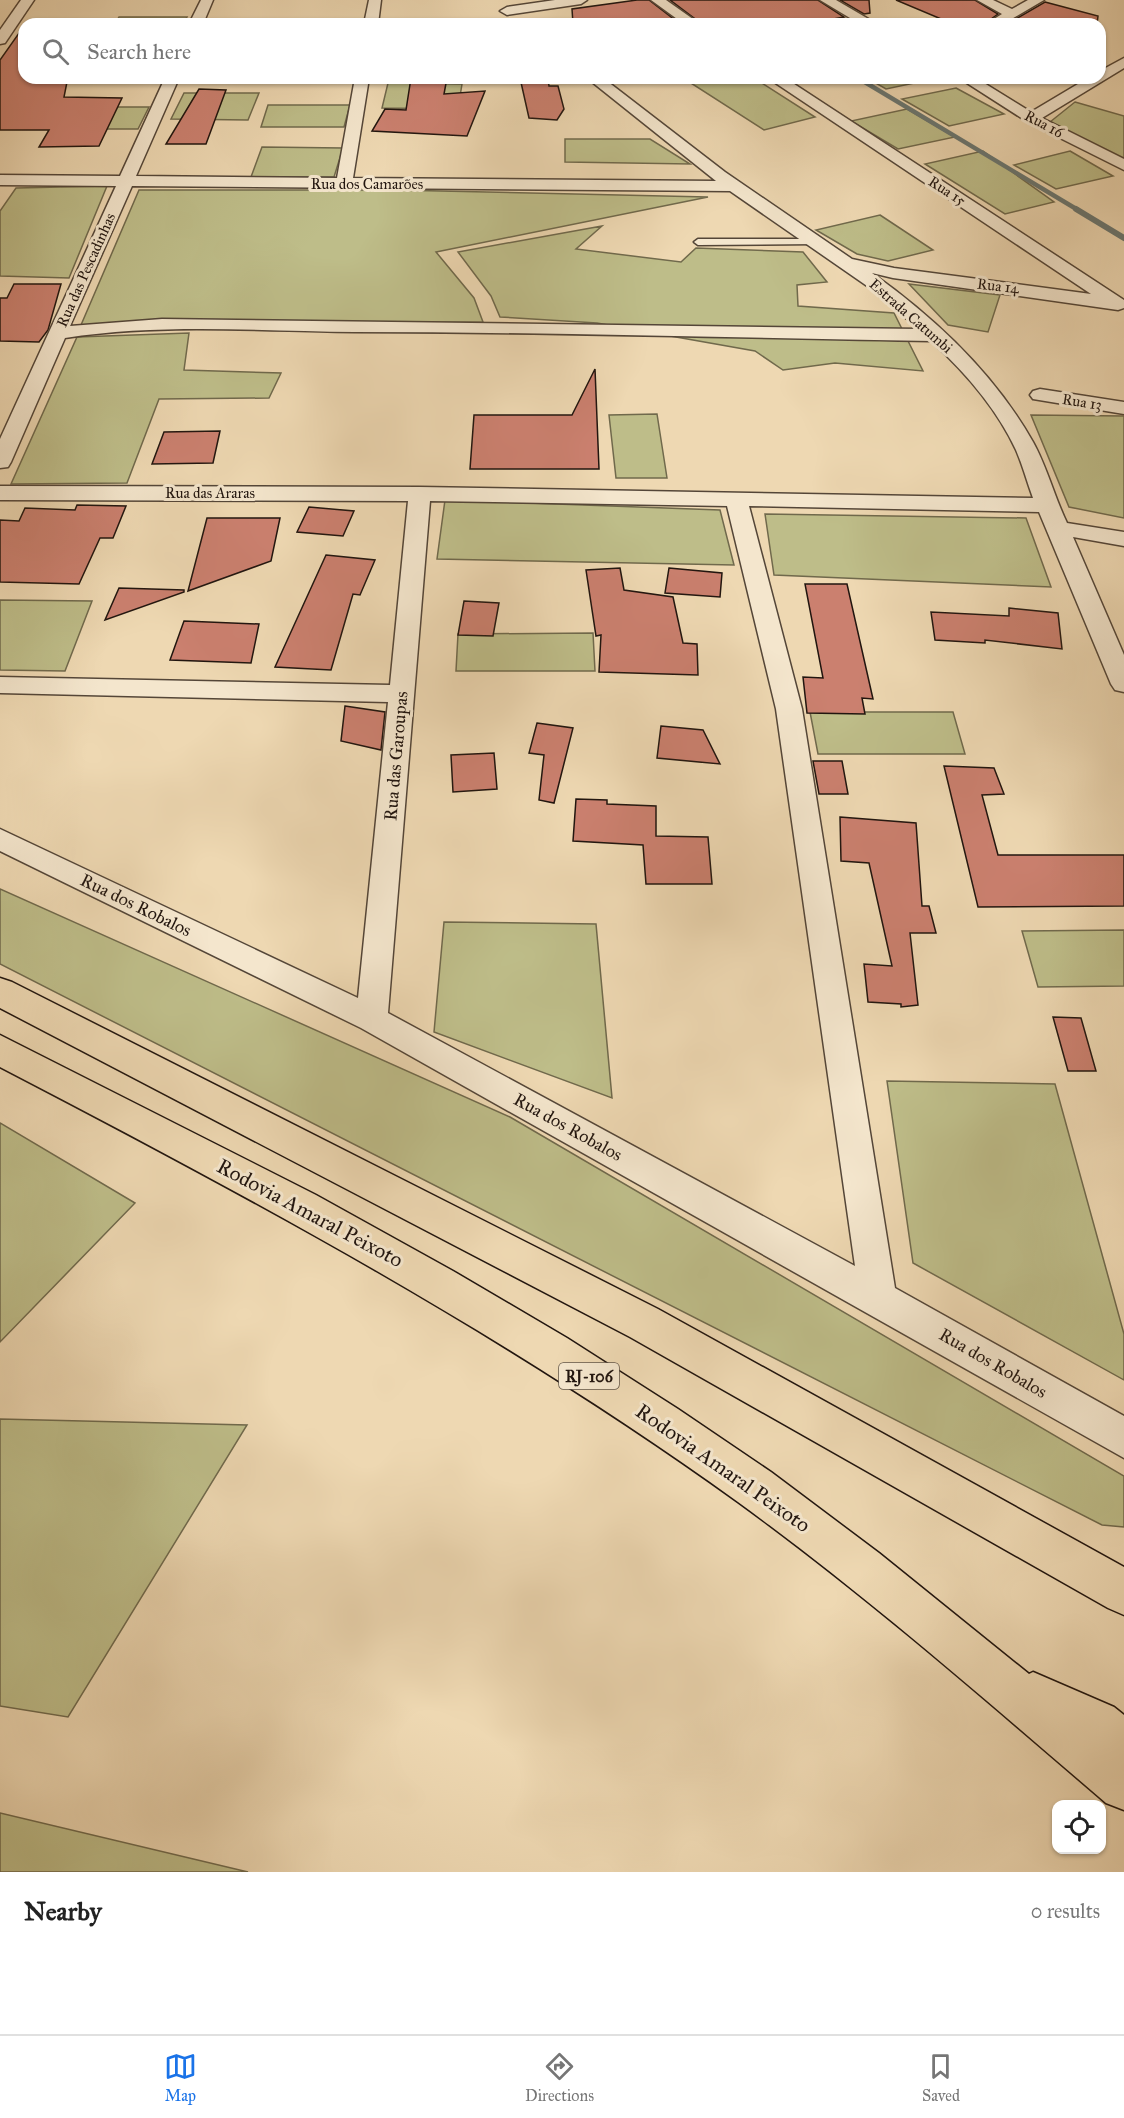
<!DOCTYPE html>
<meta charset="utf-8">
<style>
body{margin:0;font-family:"IM FELL Great Primer",serif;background:#f2f2f2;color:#222}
.controls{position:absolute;right:18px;bottom:18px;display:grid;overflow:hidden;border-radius:12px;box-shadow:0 2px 4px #0004}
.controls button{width:54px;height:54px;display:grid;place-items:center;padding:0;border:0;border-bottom:2px solid #e0e0e0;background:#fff;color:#222;font:30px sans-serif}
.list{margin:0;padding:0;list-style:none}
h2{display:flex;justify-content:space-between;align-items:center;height:78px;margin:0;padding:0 24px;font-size:26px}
h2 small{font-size:20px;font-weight:400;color:#767676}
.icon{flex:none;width:33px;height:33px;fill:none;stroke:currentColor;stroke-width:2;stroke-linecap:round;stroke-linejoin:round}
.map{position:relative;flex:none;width:1124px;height:1872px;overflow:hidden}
.search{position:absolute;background:#fff;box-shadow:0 2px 4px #0004;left:18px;right:18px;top:18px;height:66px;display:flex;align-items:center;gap:15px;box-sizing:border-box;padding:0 21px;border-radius:18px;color:#767676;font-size:22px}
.sheet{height:162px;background:#fff}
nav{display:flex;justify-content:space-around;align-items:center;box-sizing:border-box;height:84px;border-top:2px solid #e0e0e0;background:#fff;font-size:16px;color:#767676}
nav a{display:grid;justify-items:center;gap:3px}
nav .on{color:#1a73e8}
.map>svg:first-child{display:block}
.green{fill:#bebd89;stroke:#70694c;stroke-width:1.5}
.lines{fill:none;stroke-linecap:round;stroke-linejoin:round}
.stream-far1{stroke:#6a7772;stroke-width:4.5}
.stream{stroke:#6a7772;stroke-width:6}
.building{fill:#cb806f;stroke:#21150f;stroke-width:1.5}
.lane-casing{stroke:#544638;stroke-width:3}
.street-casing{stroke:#544638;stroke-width:3}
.highway-casing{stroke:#21150f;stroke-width:3}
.lane{fill:#f4e6cd;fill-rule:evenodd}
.street{fill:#f4e6cd;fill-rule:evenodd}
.highway{fill:#eed8b2;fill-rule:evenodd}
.labels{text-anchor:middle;stroke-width:6;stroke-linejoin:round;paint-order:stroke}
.far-street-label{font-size:15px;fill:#21150f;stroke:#f4e6cd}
.shield{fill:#f4e6cd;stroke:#605448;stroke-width:1.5}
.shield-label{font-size:16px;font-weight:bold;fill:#21150f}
.street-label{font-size:18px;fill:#21150f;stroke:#f4e6cd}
.near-street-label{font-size:21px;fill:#21150f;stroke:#f4e6cd}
</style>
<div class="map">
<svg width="1124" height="1872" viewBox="0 0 1124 1872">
<rect width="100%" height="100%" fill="#eed8b2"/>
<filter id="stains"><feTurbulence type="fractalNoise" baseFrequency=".00333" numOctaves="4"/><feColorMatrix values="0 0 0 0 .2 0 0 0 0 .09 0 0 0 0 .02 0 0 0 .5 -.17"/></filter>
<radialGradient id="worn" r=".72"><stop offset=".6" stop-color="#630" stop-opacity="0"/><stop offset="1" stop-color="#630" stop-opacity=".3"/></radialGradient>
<g class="green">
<path d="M119 17H187L183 24H115Z"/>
<path d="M683 78H754L815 117 764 130Z"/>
<path d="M867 78H938L886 89Z"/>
<path d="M388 83 462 84 458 109 382 108Z"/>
<path d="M956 88 1004 114 949 126 902 99Z"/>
<path d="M184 93H259L248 120 171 119Z"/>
<path d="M1075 102 1124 116V160L1050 122Z"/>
<path d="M268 105H350L344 127H261Z"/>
<path d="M67 107H149L138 129H54Z"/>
<path d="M907 109 955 137 898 149 851 121Z"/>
<path d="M565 139H650L690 164 565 162Z"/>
<path d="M262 147 343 148 334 177H251Z"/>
<path d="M983 151 1054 202 1005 214 925 164Z"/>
<path d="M1070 151 1113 176 1056 189 1014 165Z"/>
<path d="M107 186 69 278 0 276V211L16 188Z"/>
<path d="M139 190H394L708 197 436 252 474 298 483 322 81 325Z"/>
<path d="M880 215 933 250 888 261 857 254 816 230Z"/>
<path d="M602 226 576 249 681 262 696 248 803 252 827 282 797 285 798 306 894 313 923 371 835 363 783 370 755 351 597 323 500 317 491 296 458 252Z"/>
<path d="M909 284 1000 295 988 332 948 325Z"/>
<path d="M189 333 184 370 281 373 269 398 159 399 127 483 11 484 77 337Z"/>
<path d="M657 414 667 478H616L609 415Z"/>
<path d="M1031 415 1124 416V518L1069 507Z"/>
<path d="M445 500 720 510 734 565 437 559Z"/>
<path d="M765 514 1026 518 1051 587 774 575Z"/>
<path d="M0 600 92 601 65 671 0 670Z"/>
<path d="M593 633 595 671H456L458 634Z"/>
<path d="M810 712H953L965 754H818Z"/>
<path d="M0 889 510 1117 1124 1476V1527L1102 1525 0 964Z"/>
<path d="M444 922 596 924 612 1098 434 1032Z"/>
<path d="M1124 930V986L1038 987 1022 931Z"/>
<path d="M887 1081 1055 1084 1124 1334V1380L913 1263Z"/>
<path d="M0 1123 135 1203 0 1342Z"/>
<path d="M0 1419 247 1425 68 1717 0 1706Z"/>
<path d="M0 1813 248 1872H0Z"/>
</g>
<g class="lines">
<path class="stream-far1" d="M858 78 1078 210"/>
<path class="stream" d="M1076 209 1124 238"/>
</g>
<g class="building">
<path d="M637 0H649L680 24H573L572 9Z"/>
<path d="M670 0H818L844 17 807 24H702Z"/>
<path d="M840 0H869L870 13 864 14Z"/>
<path d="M896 0H975L998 14 984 24H953Z"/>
<path d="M1045 2 1098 16 1097 24H1007Z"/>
<path d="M24 26V78H36L33 82H67L64 97 122 98 99 146 39 147 49 130H0V60Z"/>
<path d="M411 78H447L444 94 485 91 467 136 372 131 385 109 406 110Z"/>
<path d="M520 78H548L549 86H558L564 109 557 120 529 118Z"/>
<path d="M199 89 226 90 206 144H166Z"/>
<path d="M14 284H61L48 330 39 342 0 341V298H7Z"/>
<path d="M595 369 599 469H470L474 415H572Z"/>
<path d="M220 431 213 463 152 464 164 432Z"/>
<path d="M77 505 126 506 113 538H100L79 584 0 582V520L19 521 25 508 75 510Z"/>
<path d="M309 507 354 511 343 536 297 532Z"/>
<path d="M207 518H280L271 561 188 591Z"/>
<path d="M326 555 375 560 360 595 353 594 331 670 275 667Z"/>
<path d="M620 568 624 590 673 597 683 643 697 644 698 675 599 672 601 635 596 636 586 570Z"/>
<path d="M669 568 722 573 720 597 665 593Z"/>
<path d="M805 584H847L873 699 862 698 865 714 807 713 803 677 823 678Z"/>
<path d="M119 588 184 590V592L105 620Z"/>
<path d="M464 601 499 603 493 636 458 635Z"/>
<path d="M1009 608 1058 613 1062 649 985 640V643L935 640 931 612 1009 616Z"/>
<path d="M184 621 259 624 251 663 170 660Z"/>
<path d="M345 706 385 712 381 750 341 741Z"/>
<path d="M537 723 573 728 554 803 539 800 544 755 529 753Z"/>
<path d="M661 726 703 730 720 764 657 758Z"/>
<path d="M494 753 497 789 453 792 451 755Z"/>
<path d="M813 761H842L848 794H819Z"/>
<path d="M944 766 994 768 1004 794 982 795 998 855H1124V906L978 907Z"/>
<path d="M576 799 607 800V804L656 806V836L708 837 712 884H646L643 845 573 841Z"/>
<path d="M840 817 916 823 922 906H929L936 933H910L918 1005 901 1007V1004L868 1002 864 964 892 966 869 863 841 861Z"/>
<path d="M1053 1017 1081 1018 1096 1071H1068Z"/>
</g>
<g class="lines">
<defs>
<path id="lane" d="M814 239 817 240V244L698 245 694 242 698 239Z"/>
<g id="street">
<path d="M21 0H34L5 43 0 44V30Z"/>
<path d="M201 0H213L203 24H189Z"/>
<path d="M369 0H381L378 24H364Z"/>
<path d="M555 0H587L581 4 507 15 500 11 507 7Z"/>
<path d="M651 0H666L700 24H684Z"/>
<path d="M820 0H836L877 24H860Z"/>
<path d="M977 0H993L1012 9 1028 0H1044L1003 24H986L1002 14Z"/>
<path d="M1124 58V68L1042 118 1124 159V170L1026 121 959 78H976L1031 112 1088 78H1100V71Z"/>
<path d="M165 78H179L136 176 337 178 355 78H369L353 178 716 181 587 78H603L725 172 852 259 894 268 1091 294 768 78H785L1124 300V308L1118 310 893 278 872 273C935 318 994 373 1033 442 1047 467 1054 496 1067 523L1124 532V546L1073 537 1124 655V692L1115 690 1111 684 1039 512 749 506 802 709 895 1288 1124 1416V1458L361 1028 0 851V829L358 998 388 702 0 693V677L390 685 408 501 0 500V486L420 487 1033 498C1027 482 1023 466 1016 450 997 409 964 371 931 341 739 338 547 332 355 332 260 331 159 323 65 338L11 462 8 467 0 468V439L116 186 0 185V175L120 176ZM132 186 730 191 870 288 919 329 162 319 70 326ZM430 501 727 506 776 709 855 1266 388 1013Z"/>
<path d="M1040 389 1124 402V414L1033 399 1030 395 1033 391Z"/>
</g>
<g id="highway">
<path d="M0 978 12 982 658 1309 1124 1567V1615L1108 1608 630 1337 0 1008Z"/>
<path d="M0 1035 316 1195 453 1271 567 1338 678 1409 771 1472 879 1553 1029 1674 1033 1672 1114 1707 1124 1715V1810L1106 1803C986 1700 866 1595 738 1502 505 1334 254 1199 0 1067Z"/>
</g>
</defs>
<use href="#lane" class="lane-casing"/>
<use href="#street" class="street-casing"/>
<use href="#highway" class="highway-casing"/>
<use href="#lane" class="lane"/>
<use href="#street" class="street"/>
<use href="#highway" class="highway"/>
</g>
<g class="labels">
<g class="far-street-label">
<text transform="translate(1044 124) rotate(28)" y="5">Rua 16</text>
<text x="367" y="189">Rua dos Camarões</text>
<text transform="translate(947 191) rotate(33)" y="5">Rua 15</text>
<text transform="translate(86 270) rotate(-66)" y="5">Rua das Pescadinhas</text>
<text transform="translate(998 286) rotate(7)" y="5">Rua 14</text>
<text transform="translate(911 316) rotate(41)" y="5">Estrada Catumbi</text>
<text transform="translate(1082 402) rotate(9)" y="5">Rua 13</text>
<text x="210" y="498">Rua das Araras</text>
</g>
<rect class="shield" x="559" y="1363" width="60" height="26" rx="4.5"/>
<g class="shield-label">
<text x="589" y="1382">RJ-106</text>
</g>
<g class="street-label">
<text transform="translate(396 756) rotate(-85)" y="6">Rua das Garoupas</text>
<text transform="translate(136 905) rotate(26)" y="6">Rua dos Robalos</text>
<text transform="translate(568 1127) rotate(29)" y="6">Rua dos Robalos</text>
<text transform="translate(993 1363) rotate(30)" y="6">Rua dos Robalos</text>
</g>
<g class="near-street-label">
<text transform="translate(310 1213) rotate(28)" y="7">Rodovia Amaral Peixoto</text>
<text transform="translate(723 1468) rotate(35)" y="7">Rodovia Amaral Peixoto</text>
</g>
</g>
<rect width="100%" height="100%" filter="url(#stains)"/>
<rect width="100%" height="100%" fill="url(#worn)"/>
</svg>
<div class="controls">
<button><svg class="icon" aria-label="locate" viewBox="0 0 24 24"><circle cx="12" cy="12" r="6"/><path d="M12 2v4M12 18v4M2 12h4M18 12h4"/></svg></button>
</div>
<div class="search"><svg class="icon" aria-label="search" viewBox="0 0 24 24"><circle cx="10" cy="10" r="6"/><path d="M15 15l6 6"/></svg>Search here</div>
</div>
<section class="sheet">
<h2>Nearby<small>0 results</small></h2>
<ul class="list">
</ul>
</section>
<nav>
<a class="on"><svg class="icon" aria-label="map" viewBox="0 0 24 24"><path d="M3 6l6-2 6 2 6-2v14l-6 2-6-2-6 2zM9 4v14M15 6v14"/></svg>Map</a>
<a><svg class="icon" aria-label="directions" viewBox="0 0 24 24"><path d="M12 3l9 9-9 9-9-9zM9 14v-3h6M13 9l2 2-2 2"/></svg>Directions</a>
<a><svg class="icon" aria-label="saved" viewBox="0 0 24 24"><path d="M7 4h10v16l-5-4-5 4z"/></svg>Saved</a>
</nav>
